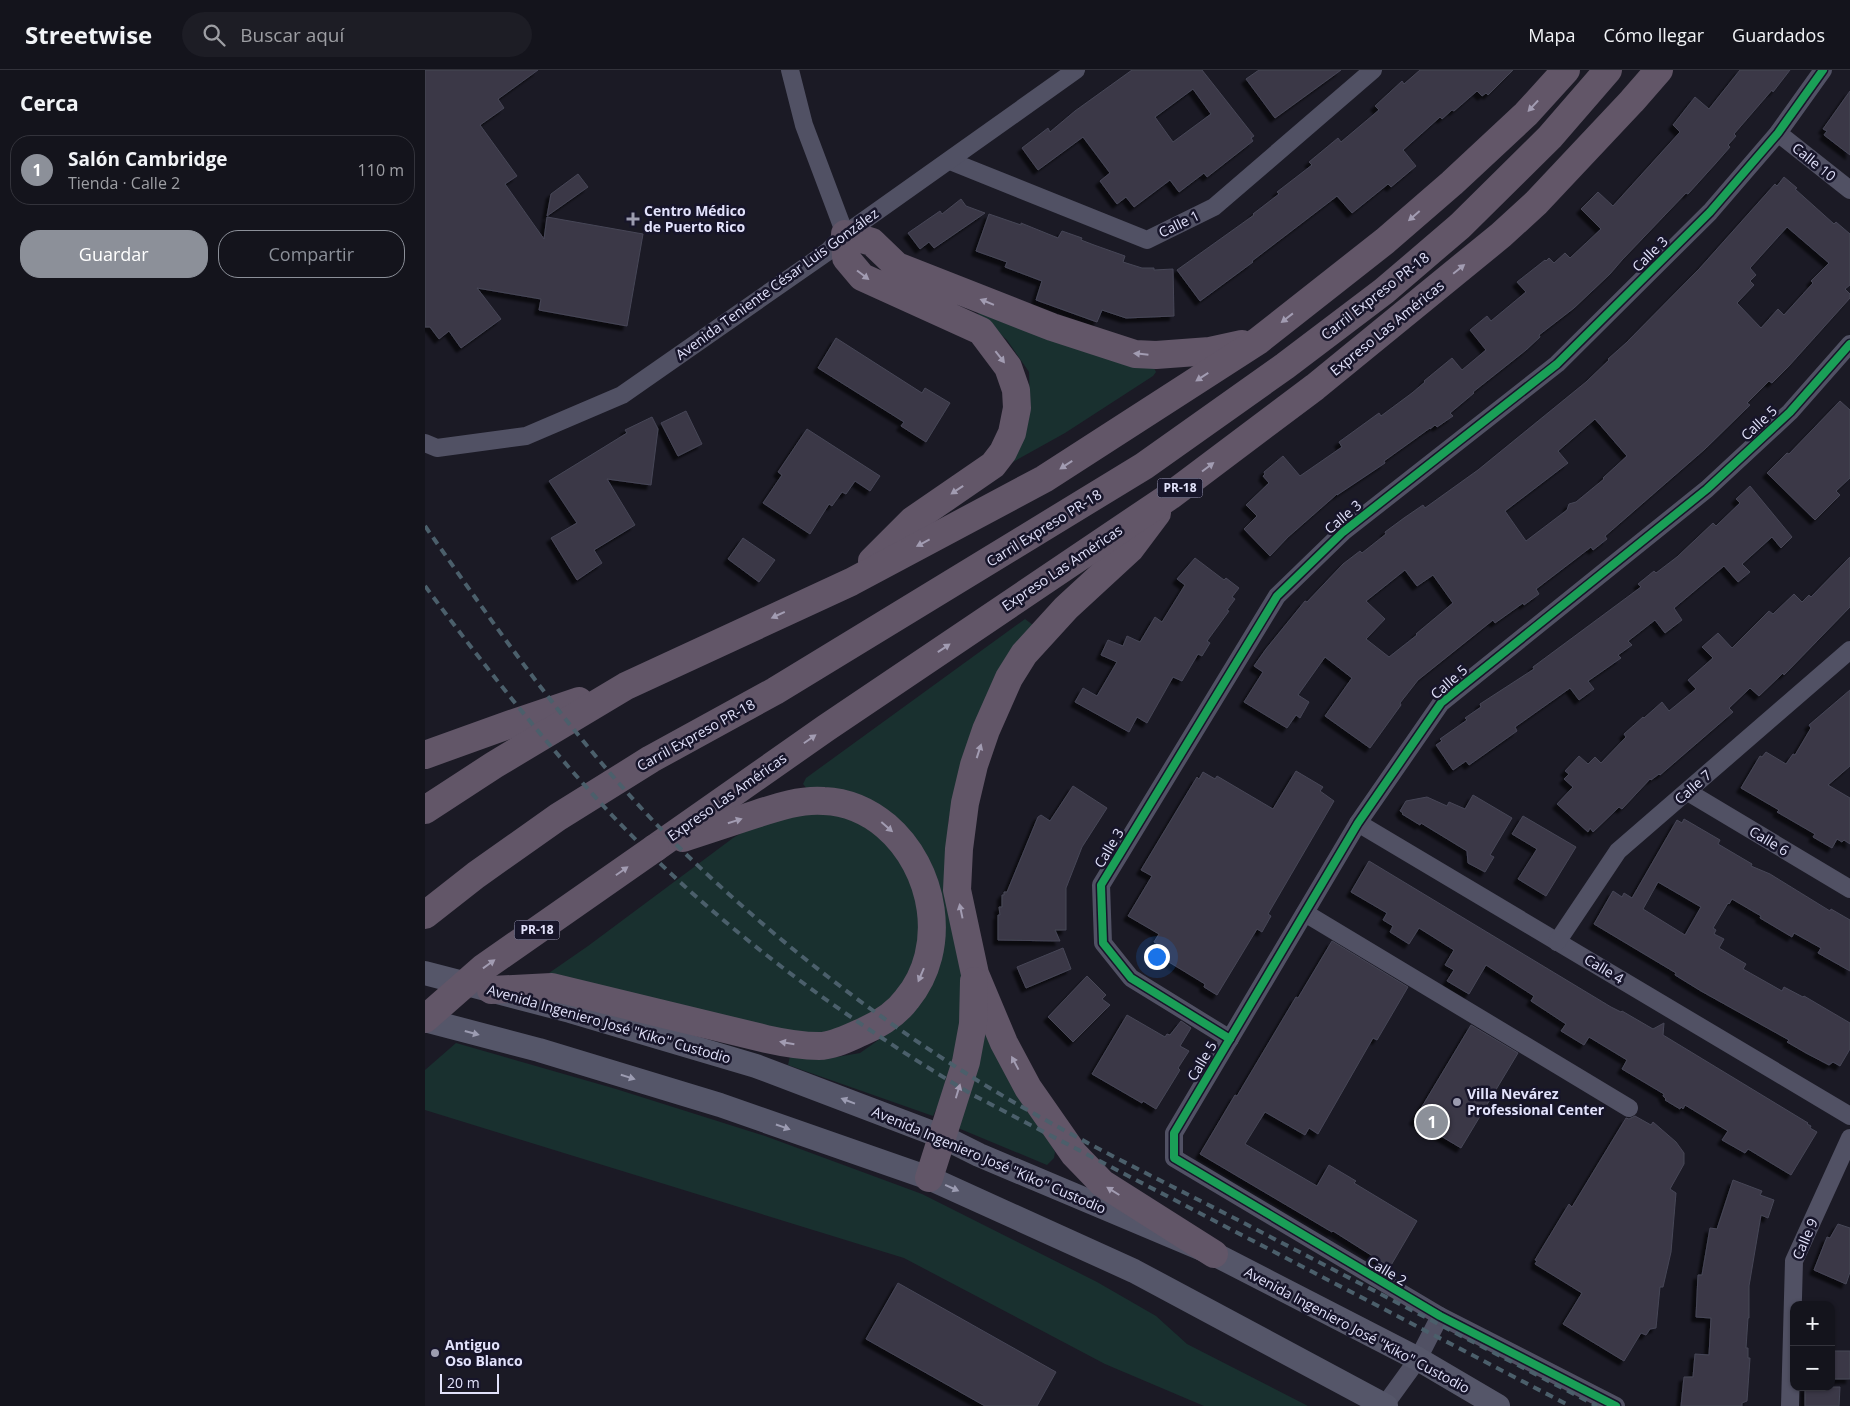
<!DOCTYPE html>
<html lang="es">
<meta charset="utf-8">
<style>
body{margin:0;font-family:"Open Sans",sans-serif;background:#1d1d25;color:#f1f3f6}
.controls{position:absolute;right:15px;bottom:15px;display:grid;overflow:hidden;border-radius:10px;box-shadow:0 1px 4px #0004}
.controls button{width:45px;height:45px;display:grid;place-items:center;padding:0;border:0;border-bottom:1px solid #33333b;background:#14141c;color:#f1f3f6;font:25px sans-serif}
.scale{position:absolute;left:15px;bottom:12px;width:59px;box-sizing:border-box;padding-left:5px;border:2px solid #e2e2fb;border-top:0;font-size:14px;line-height:18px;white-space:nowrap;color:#e2e2fb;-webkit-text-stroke:4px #17152a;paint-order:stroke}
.you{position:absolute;left:731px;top:886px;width:18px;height:18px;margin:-12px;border:4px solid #fff;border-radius:50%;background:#1a73e8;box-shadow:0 0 0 8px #1a73e833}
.badge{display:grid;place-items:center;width:32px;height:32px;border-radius:50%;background:#8c9099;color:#fff;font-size:16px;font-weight:700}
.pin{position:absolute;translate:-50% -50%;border:2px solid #fff;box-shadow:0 1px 5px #0006}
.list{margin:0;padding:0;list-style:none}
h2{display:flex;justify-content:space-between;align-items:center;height:65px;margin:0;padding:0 20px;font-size:21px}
h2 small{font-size:16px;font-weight:400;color:#9d9ea3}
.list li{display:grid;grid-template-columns:32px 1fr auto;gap:15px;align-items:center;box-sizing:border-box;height:70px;margin:0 10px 10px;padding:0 10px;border:1px solid #33333b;border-radius:20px}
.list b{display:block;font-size:19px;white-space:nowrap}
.list p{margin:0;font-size:16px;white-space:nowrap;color:#9d9ea3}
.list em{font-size:16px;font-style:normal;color:#9d9ea3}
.actions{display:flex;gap:10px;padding:15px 20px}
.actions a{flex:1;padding:11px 0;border:1px solid #8c9099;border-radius:20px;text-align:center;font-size:18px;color:#8c9099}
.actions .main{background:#8c9099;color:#fff}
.icon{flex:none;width:28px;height:28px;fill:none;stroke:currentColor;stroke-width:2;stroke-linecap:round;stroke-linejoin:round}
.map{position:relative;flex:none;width:1425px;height:1336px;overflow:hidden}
header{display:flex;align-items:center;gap:30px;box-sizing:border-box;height:70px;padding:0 25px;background:#14141c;border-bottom:1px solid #33333b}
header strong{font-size:24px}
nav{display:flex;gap:28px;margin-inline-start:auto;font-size:18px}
.search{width:350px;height:45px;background:#1d1d25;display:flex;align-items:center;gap:12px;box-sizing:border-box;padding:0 18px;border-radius:28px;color:#9d9ea3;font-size:19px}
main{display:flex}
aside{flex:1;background:#14141c}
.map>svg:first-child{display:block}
.green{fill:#19302f}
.building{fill:#3a3946;stroke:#474657;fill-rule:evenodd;filter:url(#shadow)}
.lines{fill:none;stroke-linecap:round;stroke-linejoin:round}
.minor{stroke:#515164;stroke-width:18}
.secondary{stroke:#555669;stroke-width:24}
.motorway{stroke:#625668;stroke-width:28}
.rail{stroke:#4b5f6b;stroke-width:4;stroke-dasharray:8 6;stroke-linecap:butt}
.motorway-bridge{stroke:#625668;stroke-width:28}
.cycleway-casing{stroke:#17152a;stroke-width:11}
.cycleway{stroke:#1a9f57;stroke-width:8}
.oneway{fill:#a29cb2}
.oneway2{fill:#9c9cb2}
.poi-dot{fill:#9c9cb0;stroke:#17152a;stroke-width:2}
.labels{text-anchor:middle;stroke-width:5;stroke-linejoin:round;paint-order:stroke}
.shield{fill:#17152a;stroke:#a5a4bc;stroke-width:1}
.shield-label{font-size:12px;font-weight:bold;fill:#e2e2fb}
.street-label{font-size:14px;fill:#e2e2fb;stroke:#17152a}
.poi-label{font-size:14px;font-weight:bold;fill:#e2e2fb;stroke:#17152a;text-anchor:start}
</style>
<header>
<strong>Streetwise</strong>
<div class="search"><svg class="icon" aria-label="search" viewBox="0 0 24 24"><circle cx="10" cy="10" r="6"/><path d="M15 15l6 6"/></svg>Buscar aquí</div>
<nav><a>Mapa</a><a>Cómo llegar</a><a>Guardados</a></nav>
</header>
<main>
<aside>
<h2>Cerca<small></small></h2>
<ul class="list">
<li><span class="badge">1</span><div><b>Salón Cambridge</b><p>Tienda · Calle 2</p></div><em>110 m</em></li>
</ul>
<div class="actions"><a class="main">Guardar</a><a>Compartir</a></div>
</aside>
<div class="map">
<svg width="1425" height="1336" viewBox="0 0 1425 1336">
<defs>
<filter id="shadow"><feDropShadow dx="-4.5" dy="4.5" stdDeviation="1" flood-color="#0009"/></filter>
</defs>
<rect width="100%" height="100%" fill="#1b1a25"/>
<g class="green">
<path d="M551 239 729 298 731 302 728 306 640 363 579 397 605 338 604 302 582 270 554 245Z"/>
<path d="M600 549 608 555 535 695 523 753 524 800 540 903 542 946 527 1006 508 1046 363 995 365 986 406 988 435 983 462 964 518 871V830L506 794 486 764 430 724 399 717 382 719 378 714 381 708Z"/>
<path d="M368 740 409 744 434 753 455 768 474 788 487 810 496 862 486 905 448 947 389 967 292 951 124 903 163 876 308 768 332 754Z"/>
<path d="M561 963 630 1082 629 1088 622 1095 533 1058C544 1028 554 999 557 966Z"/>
<path d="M31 973 191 1019 340 1066 497 1124 672 1212 731 1246 762 1274 883 1336H779L680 1294 479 1188 0 1040V1000Z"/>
</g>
<g class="building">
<path d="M0 0H113L73 29 79 38 55 55 92 106 80 114 119 169 122 147 218 164 202 256 114 240 116 229 52 218 76 249 36 278 24 261 14 269 5 257H0Z"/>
<path d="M707 0H777L829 66 826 68 828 71 782 107 779 103 754 122 745 110 709 137 701 127 692 134 675 111 685 103 658 67 613 100 597 78 623 58 625 62 650 41ZM768 19 786 44 748 72 730 47Z"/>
<path d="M834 0H916L850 48 821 9Z"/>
<path d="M995 0H1088L1063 25 1061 23 1057 26 1052 21 1029 41 1027 40 1017 49 1015 47 978 80 991 96 966 117 963 114 927 143 912 126 827 191 828 192 775 231 752 200 829 145 828 144 854 124 852 122 887 95 884 92 913 68 916 72 954 40 950 36 977 11 979 14Z"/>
<path d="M1315 0H1365L1348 22 1347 20 1309 64 1311 66 1303 75 1305 77 1291 93 1263 124 1261 123 1197 190 1185 204 1149 238 1114 265 1115 267 1101 280 1048 322 1049 323 1025 343 1028 346 1012 357 1010 355 1005 359V358L959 391 960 393 912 425V424L863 467 845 486 819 459 832 446 821 435 844 413 838 406 840 404 839 402 858 386 875 406 917 377 914 372 954 343 956 346 987 323 1000 312 999 311 1027 288 1037 300 1061 280 1045 260 1062 246 1066 251 1101 222 1092 212 1120 190 1121 191 1124 188 1129 193 1140 183 1145 188 1176 159 1156 139 1173 122 1188 136 1255 62 1248 55 1270 27 1284 39Z"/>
<path d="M1425 21V85L1399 65 1402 61 1398 59Z"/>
<path d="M153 104 163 117 122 146 126 124Z"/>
<path d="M1359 107 1372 118 1370 119 1409 154 1411 152 1425 164V215L1420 219 1425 224V228L1363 297 1347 313 1344 311 1322 333 1325 335 1280 379 1180 466 1182 469 1168 480 1166 477 1111 519 1114 524 1099 535 1098 533 1070 553 1068 550 993 610 975 633 976 635 945 678 900 646 927 608 900 587 873 625 884 632 875 648 871 645 862 658 819 632 838 602 829 596 841 579 880 531 882 532 918 494 935 481 937 483 961 464 960 462 979 448 998 435 1000 438 1053 400 1161 312 1184 290 1183 289 1201 273 1275 198 1350 114 1352 116ZM1362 157 1404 193 1386 211 1388 213 1359 245 1353 239 1336 258 1312 233 1329 215 1325 211 1331 205 1325 198ZM1170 349 1202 386 1178 408 1179 409 1151 432 1144 434 1142 440 1101 471 1080 441 1143 393 1133 381ZM980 500 992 516 1008 505 1028 533 991 564 992 565 964 587 941 569 960 549 941 531Z"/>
<path d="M536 129 541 136 560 143 509 178 504 172 495 179 483 163 515 141 517 144Z"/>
<path d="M564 144 596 155V153L633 168 637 161 657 168 656 170 669 175 700 186 698 192 717 198H729V200L748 199 749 246 701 248 677 240 672 252 611 230 617 211 580 197 582 192 551 181Z"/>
<path d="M411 268 497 323 500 318 525 333 501 372 476 356 479 352 393 298Z"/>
<path d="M1415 331 1425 340V408L1411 421 1415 425 1390 450 1342 403 1362 383 1364 384Z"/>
<path d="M261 341 277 374 253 386 236 353Z"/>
<path d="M227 347 233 359 226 415 182 409 210 455 169 480 177 493 152 510 126 468 152 453 124 411 202 363 200 360Z"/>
<path d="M382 359 455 406 445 421 430 411 421 424 417 422 407 436 404 434 385 464 338 433 357 405 353 402Z"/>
<path d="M1325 416 1367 467 1356 478 1347 467 1317 494 1325 502 1313 512 1299 496 1249 538 1257 550 1240 563 1230 550 1203 571 1207 575 1193 585 1196 588 1163 611 1169 619 1154 630 1145 618 1090 657 1092 661 1044 695 1041 691 1028 700 1011 675 1017 671 1015 669 1042 650 1040 648 1056 637 1055 634 1109 599 1108 597 1216 517 1213 514 1229 501 1231 503 1252 487 1288 453 1291 456 1315 433 1311 429Z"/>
<path d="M318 468 350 490 334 512 303 489Z"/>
<path d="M1425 487V537L1359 605 1358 603 1334 626 1325 618 1304 638 1308 642 1235 705 1234 704 1226 710 1225 709 1197 739 1194 737 1168 762 1165 758 1163 762 1132 734 1148 717 1139 709 1144 704 1140 701 1154 686 1163 694 1170 687 1176 693 1201 667 1199 664 1218 647 1219 648 1237 632 1244 641 1271 619 1263 610 1288 588 1277 577 1293 563 1307 578 1344 541 1348 544 1369 524 1377 532 1384 525 1386 527Z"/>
<path d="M770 488 799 510 801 508 814 518 807 527 810 529 802 540 804 541 782 571 785 573 777 586 773 584 757 611 748 607 722 653 712 647 704 662 650 632 658 618 672 626 692 592 676 585 683 570 698 576 702 566 715 572 730 547 737 552 760 515 752 509Z"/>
<path d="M1425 620V696L1403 715 1425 728V774L1419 770 1417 772 1412 769 1407 778 1388 767 1390 764 1352 742 1354 740 1316 718 1335 686 1337 687 1341 682 1361 694 1368 684 1370 685 1386 658 1384 655Z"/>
<path d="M871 701 898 717 895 721 909 731 843 844 846 846 837 862 832 859 792 925 779 917 780 914 739 889 744 880 729 872 734 864 703 846 727 806 716 800 772 707 774 709 778 702 790 709 792 706 848 739Z"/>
<path d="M648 716 682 738 657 777 641 818V860H630L635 871 573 870V845H575L574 837H577V825H579V822H582L613 747 616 745 625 751Z"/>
<path d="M1048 725 1087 748 1065 785 1069 787 1060 802 1043 793 1042 781 996 753 995 755 977 744 978 743 975 741 981 731 1002 727 1022 736 1024 732 1040 739Z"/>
<path d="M1098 746 1151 777 1121 826 1093 809 1112 779 1087 764Z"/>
<path d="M1259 749 1295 770 1293 774 1327 794 1326 796 1345 804 1405 841 1406 839 1425 850V901L1393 883 1396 878 1369 863 1367 867 1335 848 1336 846 1307 829 1304 834 1303 833 1288 858 1291 860 1289 864 1299 869 1294 878 1321 894 1318 899 1357 921 1359 917 1378 927 1379 926 1425 953V979L1415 996 1408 992 1404 995 1381 983 1362 972 1364 970 1276 921 1250 905 1251 903 1169 854 1188 821 1197 827 1199 823 1207 828 1252 750 1257 753ZM1233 812 1276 837 1260 865 1218 839Z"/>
<path d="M944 791 1186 937 1196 942 1197 941 1228 959 1239 953 1238 965 1383 1053 1382 1054 1386 1056 1385 1058 1392 1062 1366 1105 1323 1079 1320 1083 1297 1070 1303 1061 1260 1035 1258 1039 1256 1037 1255 1039 1240 1030 1241 1029 1238 1026 1239 1024 1197 999 1202 990 1164 967 1159 975 1136 961 1141 954 1106 931 1109 926 1061 895 1044 924 1022 911 1029 900 1020 895 1029 880 994 858 984 874 965 862 968 856 958 850 962 843 926 822Z"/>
<path d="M907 871 983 917 952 970 948 968 893 1064 884 1058 880 1065 840 1042 820 1074 892 1116 904 1095 931 1111 929 1113 992 1151 965 1197 908 1161 907 1162 775 1084 810 1025 812 1026 871 927 873 928Z"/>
<path d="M638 878 646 899 601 918 592 897Z"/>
<path d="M662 906 681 925 677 929 685 935 648 972 623 947Z"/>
<path d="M702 945 740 967 742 964 745 965 756 951 766 958 755 976 764 981 753 998 755 1000 731 1039 718 1031 717 1033 667 1004Z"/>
<path d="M1046 955 1093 983 1036 1078 989 1050Z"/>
<path d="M1210 1046 1226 1055 1228 1052 1251 1072 1259 1083V1094L1245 1119 1251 1123 1246 1182 1238 1217H1235L1231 1258 1225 1259 1221 1265 1216 1263 1199 1291 1138 1254 1157 1223 1110 1194 1112 1191 1110 1190 1144 1134 1147 1137 1201 1048 1204 1049Z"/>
<path d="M1308 1110 1337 1121 1335 1125 1349 1130 1343 1148 1336 1145 1324 1216V1248H1323L1321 1278H1323V1288H1325L1322 1331 1317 1333V1336H1256L1259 1307H1268L1270 1284 1284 1285 1286 1248 1271 1247 1273 1205H1277L1285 1158 1292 1159Z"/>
<path d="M1413 1154 1425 1158V1202L1421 1214 1389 1200 1402 1167 1405 1168Z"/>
<path d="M473 1213 631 1302 612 1336H560L441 1269Z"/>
<rect x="1406" y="1281" width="19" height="28"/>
<path d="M1380 1317H1415L1414 1336H1380Z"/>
</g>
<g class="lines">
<g class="minor">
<path d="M365 0 379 55 420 164"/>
<path d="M1353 63 1425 120"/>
<path d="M525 91 722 170 789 137 948 0"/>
<path d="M0 373 12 378 101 366 197 325 402 182 420 164 651 0"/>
<path d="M1263 722 1425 819"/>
<path d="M933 753 1425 1046"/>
<path d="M880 843 1204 1038"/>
<path d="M1132 872 1193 781 1425 580"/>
<path d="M805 969 706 908 678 873 676 815 852 526 918 462 1132 294 1285 142 1353 63 1398 0"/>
<path d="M959 1336 993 1289 1015 1246"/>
<path d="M1191 1336 1015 1246 749 1088V1063L933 753 1016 633 1282 419 1365 342 1425 274"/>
<path d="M1365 1336 1369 1191 1425 1068"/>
</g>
<g class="secondary">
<path d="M0 903 145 941 331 996 518 1067 554 1085 789 1184 993 1289 1073 1336"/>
<path d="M0 950 114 980 295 1035 504 1108 709 1201 961 1336"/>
</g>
<g class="motorway">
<path d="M732 443 705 479 641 538 599 584 584 608 561 660 549 695 540 733 534 779 532 820 550 904 579 973 603 1018 649 1084 677 1113 789 1184"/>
<path d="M447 491 488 450 568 395 578 382 587 363 592 338 591 320 583 297 556 261 437 207 421 188 420 164 447 172 472 196 627 257 710 284 731 285 785 281 817 274"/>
<path d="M0 685 86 654 154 631"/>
<path d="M0 740 69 695 201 616 426 512 619 409 833 271 960 171 1027 113 1101 44 1141 0"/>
<path d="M230 778 401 658 745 426 890 317 1076 165 1111 133 1207 31 1234 0"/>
<path d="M0 845 51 805 133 747 226 689 350 621 719 396 860 296 959 221 1035 156 1125 67 1183 0"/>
<path d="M66 920 127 917 341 969C359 973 376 976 394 976 408 976 423 968 437 962 453 955 471 944 482 929 524 878 510 798 461 756 443 741 424 732 399 731 373 729 347 739 322 747 301 754 279 761 258 768"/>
<path d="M504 1108 541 992 548 954 549 911"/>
</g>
<g class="rail">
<path d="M0 456C81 572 163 690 266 789 358 877 459 954 568 1020 647 1067 731 1108 813 1150 932 1212 1052 1274 1172 1336"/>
<path d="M0 516C58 594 118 671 184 742 290 855 415 946 548 1025L1145 1336"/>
</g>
<path class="motorway-bridge" d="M0 949 58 898 230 778"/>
<defs>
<g id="cycleway">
<path d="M805 969 706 908 678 873 676 815 852 526 918 462 1132 294 1285 142 1353 63 1398 0"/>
<path d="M1191 1336 1015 1246 749 1088V1063L933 753 1016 633 1282 419 1365 342 1425 274"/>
</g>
</defs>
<use href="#cycleway" class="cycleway-casing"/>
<use href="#cycleway" class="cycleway"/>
</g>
<defs><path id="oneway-solid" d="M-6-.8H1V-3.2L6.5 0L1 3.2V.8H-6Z" transform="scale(1.25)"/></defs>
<g class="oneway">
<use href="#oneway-solid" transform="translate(1108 36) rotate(133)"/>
<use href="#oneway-solid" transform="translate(989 146) rotate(139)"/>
<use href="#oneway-solid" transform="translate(1034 199) rotate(-39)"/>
<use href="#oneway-solid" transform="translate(438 205) rotate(37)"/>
<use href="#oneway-solid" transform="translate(562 232) rotate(-158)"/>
<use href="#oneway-solid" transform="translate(862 248) rotate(142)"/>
<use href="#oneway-solid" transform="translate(716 284) rotate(-174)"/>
<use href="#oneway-solid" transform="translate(575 287) rotate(52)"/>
<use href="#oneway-solid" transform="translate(777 307) rotate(147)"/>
<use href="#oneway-solid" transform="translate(641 395) rotate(147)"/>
<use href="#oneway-solid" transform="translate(783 397) rotate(-37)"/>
<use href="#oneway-solid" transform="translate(532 420) rotate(146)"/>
<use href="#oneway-solid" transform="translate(498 473) rotate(152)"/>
<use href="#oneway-solid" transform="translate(353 545) rotate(155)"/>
<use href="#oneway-solid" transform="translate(519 578) rotate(-34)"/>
<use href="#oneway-solid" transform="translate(385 669) rotate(-35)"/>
<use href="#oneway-solid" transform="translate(554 681) rotate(-72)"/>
<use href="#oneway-solid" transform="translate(310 751) rotate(-18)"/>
<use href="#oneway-solid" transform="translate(462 757) rotate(41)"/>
<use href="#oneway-solid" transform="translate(197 801) rotate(-35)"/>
<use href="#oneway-solid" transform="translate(536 841) rotate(-102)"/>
<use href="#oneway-solid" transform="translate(64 894) rotate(-36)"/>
<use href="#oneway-solid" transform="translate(496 905) rotate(113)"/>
<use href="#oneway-solid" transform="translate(362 973) rotate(-170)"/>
<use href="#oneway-solid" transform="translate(590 993) rotate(-118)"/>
<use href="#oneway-solid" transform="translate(533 1021) rotate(-73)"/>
<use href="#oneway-solid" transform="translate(688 1121) rotate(-148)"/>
</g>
<g class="oneway2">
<use href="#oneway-solid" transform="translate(47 963) rotate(15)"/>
<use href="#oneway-solid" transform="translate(203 1007) rotate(17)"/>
<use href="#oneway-solid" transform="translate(423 1031) rotate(-159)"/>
<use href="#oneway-solid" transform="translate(358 1057) rotate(19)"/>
<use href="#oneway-solid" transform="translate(527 1118) rotate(24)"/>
</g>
<g class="poi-dot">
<path d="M205.5 141.5h5v5h5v5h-5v5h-5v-5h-5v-5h5z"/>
<circle cx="1032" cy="1032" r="5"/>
<circle cx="10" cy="1283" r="5"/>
</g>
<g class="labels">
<g class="shield">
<rect x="732.5" y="408.5" width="45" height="19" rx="4"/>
<rect x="89.5" y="850.5" width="45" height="19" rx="4"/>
</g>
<g class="shield-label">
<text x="755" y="422">PR-18</text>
<text x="112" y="864">PR-18</text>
</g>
<g class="street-label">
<text transform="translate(1389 92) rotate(39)" y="5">Calle 10</text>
<text transform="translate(754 154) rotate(-26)" y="5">Calle 1</text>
<text transform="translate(1225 184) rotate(-45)" y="5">Calle 3</text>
<text transform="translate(352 214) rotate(-36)" y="5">Avenida Teniente César Luis González</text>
<text transform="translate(950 226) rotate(-38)" y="5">Carril Expreso PR-18</text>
<text transform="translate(962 258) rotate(-39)" y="5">Expreso Las Américas</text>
<text transform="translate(1334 353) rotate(-43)" y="5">Calle 5</text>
<text transform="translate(918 447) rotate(-40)" y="5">Calle 3</text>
<text transform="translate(619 458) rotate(-32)" y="5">Carril Expreso PR-18</text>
<text transform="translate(637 498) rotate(-34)" y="5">Expreso Las Américas</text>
<text transform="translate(1024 612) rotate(-41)" y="5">Calle 5</text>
<text transform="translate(271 665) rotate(-29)" y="5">Carril Expreso PR-18</text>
<text transform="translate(1268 717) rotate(-41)" y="5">Calle 7</text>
<text transform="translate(302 727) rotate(-35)" y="5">Expreso Las Américas</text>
<text transform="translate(1344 771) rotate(31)" y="5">Calle 6</text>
<text transform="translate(684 778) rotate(-59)" y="5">Calle 3</text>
<text transform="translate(1179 899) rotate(31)" y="5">Calle 4</text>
<text transform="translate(184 954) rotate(16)" y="5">Avenida Ingeniero José "Kiko" Custodio</text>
<text transform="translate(777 991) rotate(-59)" y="5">Calle 5</text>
<text transform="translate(564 1090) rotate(23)" y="5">Avenida Ingeniero José "Kiko" Custodio</text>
<text transform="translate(1380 1169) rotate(-67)" y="5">Calle 9</text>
<text transform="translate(962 1201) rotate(31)" y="5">Calle 2</text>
<text transform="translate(932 1260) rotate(28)" y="5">Avenida Ingeniero José "Kiko" Custodio</text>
</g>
<g class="poi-label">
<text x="219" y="146">Centro Médico<tspan x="219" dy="16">de Puerto Rico</tspan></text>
<text x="1042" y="1029">Villa Nevárez<tspan x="1042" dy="16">Professional Center</tspan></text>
<text x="20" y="1280">Antiguo<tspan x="20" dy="16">Oso Blanco</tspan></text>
</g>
</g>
</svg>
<div class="controls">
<button>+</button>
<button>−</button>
</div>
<div class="scale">20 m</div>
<div class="you"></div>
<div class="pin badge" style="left:1007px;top:1052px">1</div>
</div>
</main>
